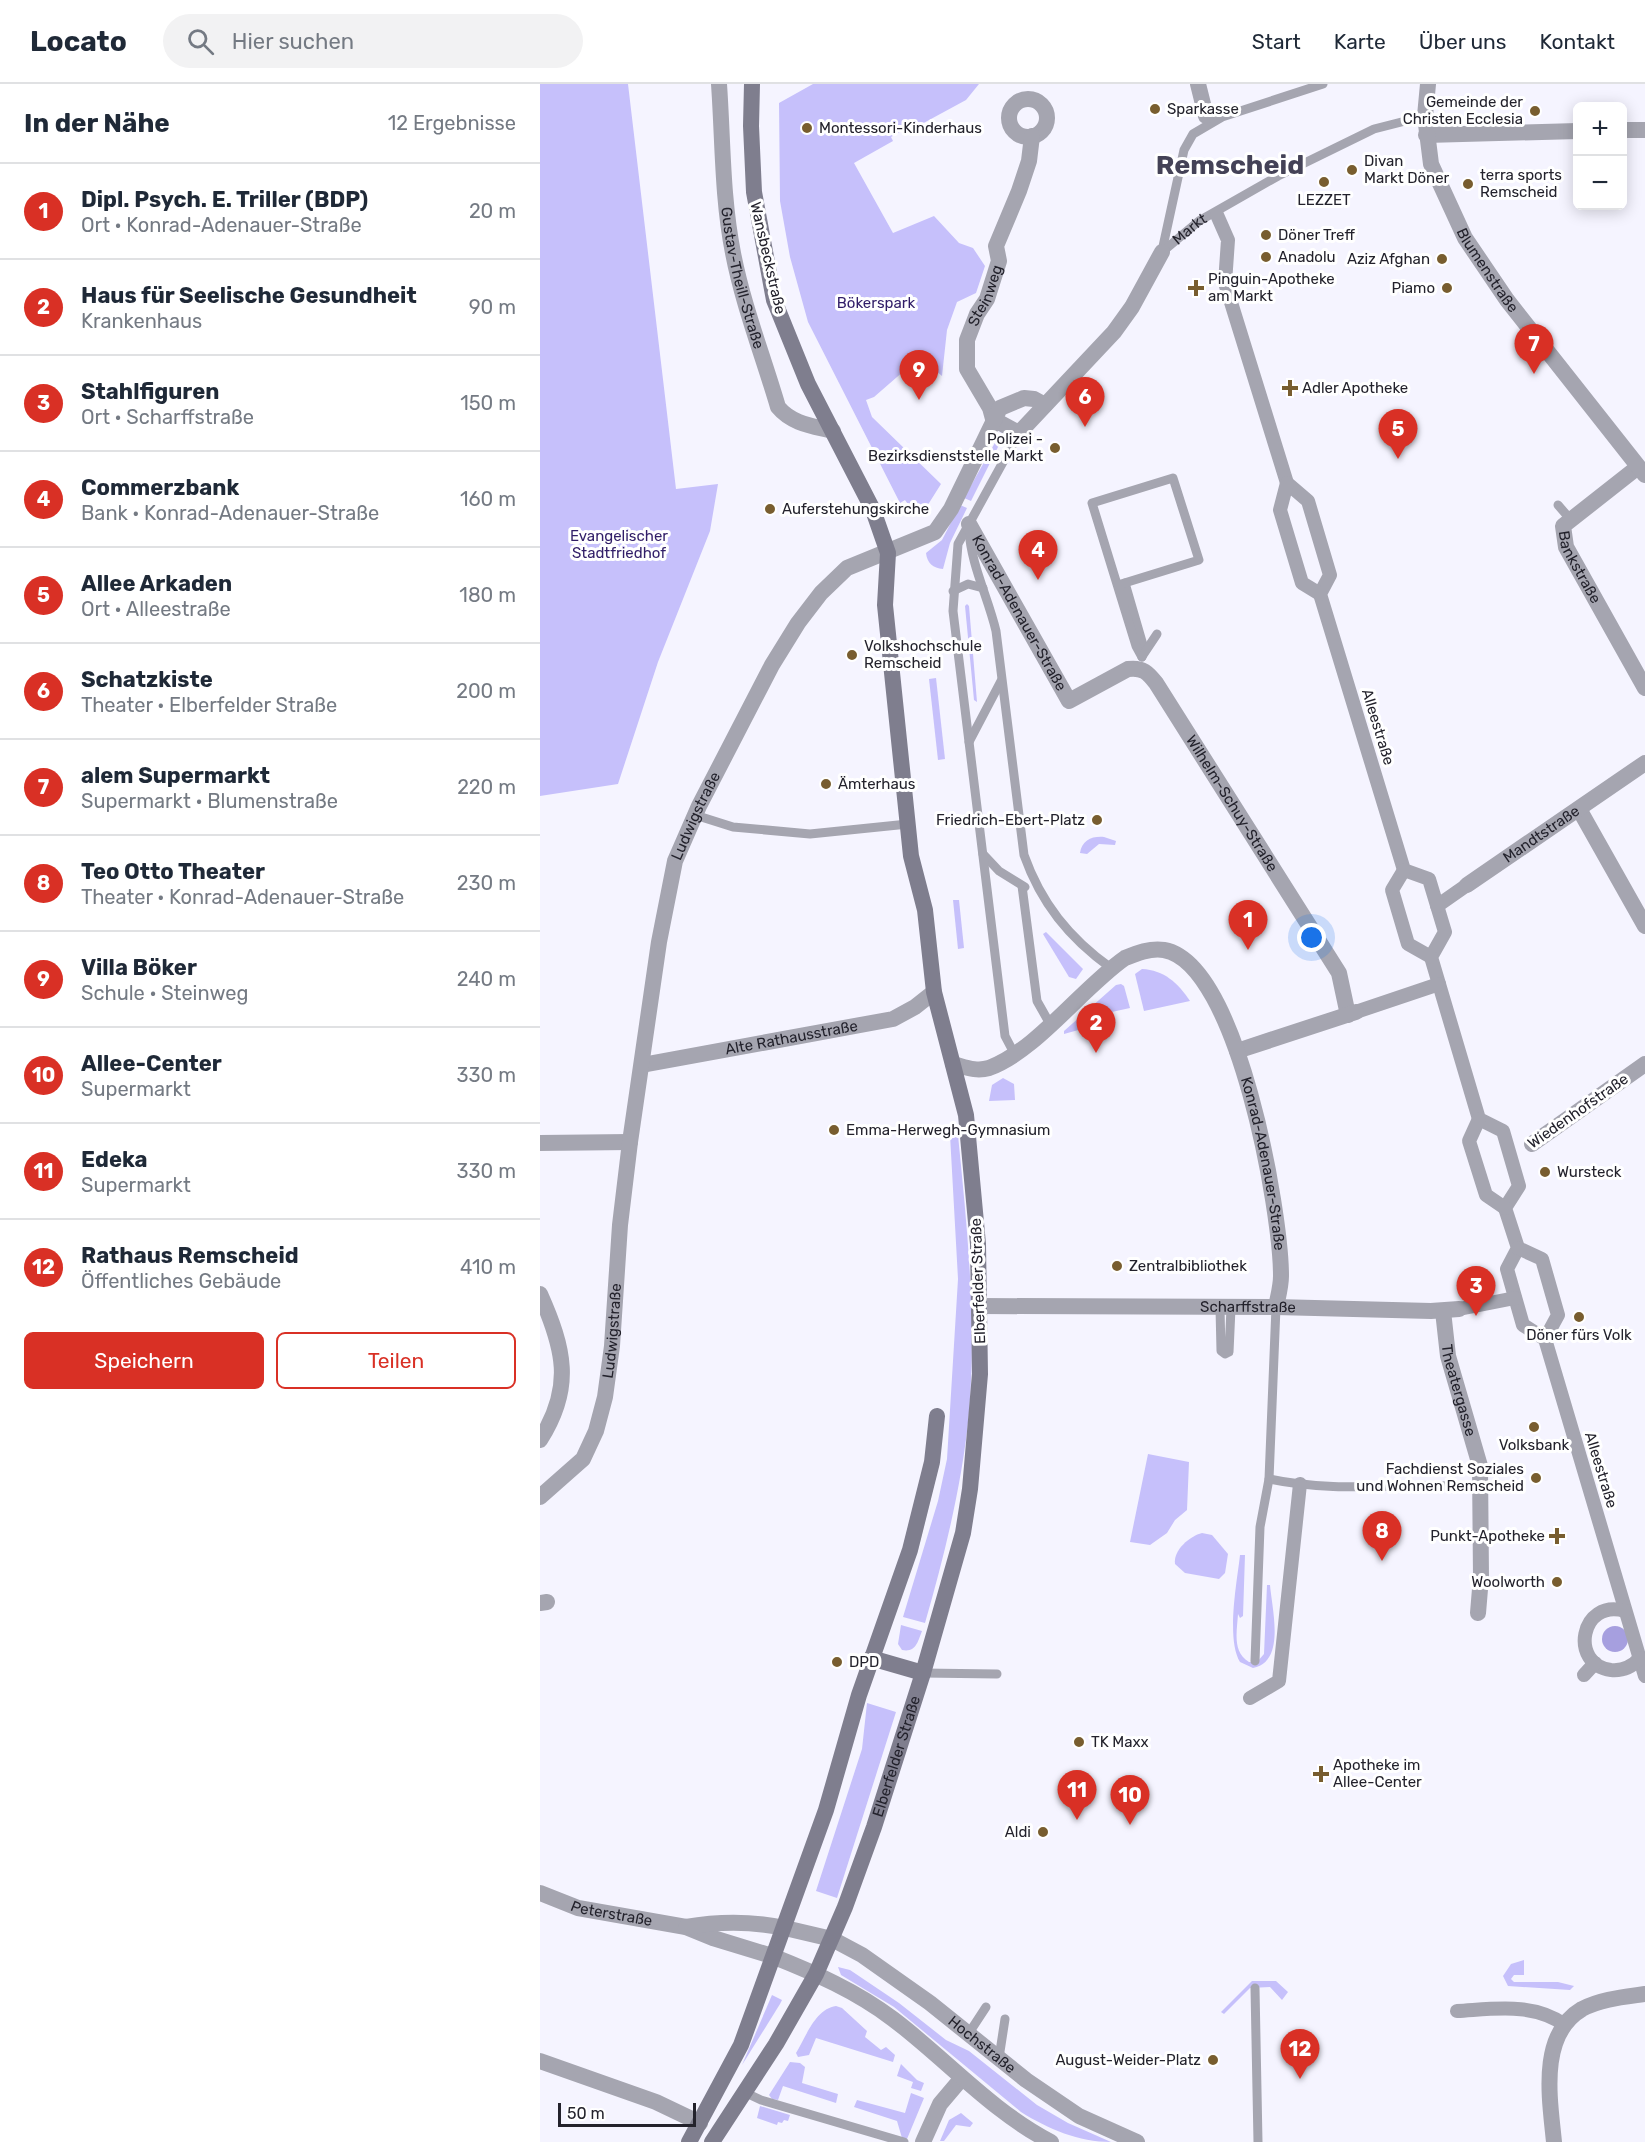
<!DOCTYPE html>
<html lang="de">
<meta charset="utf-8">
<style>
body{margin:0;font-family:Rubik,sans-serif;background:#f2f2f3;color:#1f2937}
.controls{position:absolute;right:18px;top:18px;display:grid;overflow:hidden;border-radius:9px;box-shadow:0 3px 15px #0003}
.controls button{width:54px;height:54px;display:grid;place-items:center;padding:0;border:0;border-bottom:2px solid #e0e1e3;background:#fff;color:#1f2937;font:30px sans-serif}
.scale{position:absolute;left:18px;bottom:15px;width:138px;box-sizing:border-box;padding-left:6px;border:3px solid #23222c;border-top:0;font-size:16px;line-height:21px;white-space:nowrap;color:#23222c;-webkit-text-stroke:4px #fff;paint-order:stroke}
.you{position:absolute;left:772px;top:854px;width:21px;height:21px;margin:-15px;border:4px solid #fff;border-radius:50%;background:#1a73e8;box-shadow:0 0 0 9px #1a73e833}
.badge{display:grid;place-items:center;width:39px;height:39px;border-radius:50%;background:#d93025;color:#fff;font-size:20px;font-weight:700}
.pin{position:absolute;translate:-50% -50px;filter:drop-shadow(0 2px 3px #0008)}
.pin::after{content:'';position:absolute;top:32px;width:21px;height:18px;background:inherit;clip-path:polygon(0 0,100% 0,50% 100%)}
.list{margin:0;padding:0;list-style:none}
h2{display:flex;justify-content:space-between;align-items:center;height:78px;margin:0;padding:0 24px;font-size:26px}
h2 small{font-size:20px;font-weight:400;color:#747a83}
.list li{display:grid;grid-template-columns:39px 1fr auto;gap:18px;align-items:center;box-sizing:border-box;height:96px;padding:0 24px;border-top:2px solid #e0e1e3}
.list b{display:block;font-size:22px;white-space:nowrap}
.list p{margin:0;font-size:20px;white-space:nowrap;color:#747a83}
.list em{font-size:20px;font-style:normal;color:#747a83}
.actions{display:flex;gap:12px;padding:18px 24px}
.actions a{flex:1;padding:14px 0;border:2px solid #d93025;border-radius:9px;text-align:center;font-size:21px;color:#d93025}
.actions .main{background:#d93025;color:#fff}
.icon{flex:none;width:33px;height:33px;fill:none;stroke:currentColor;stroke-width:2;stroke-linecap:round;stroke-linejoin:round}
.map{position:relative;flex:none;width:1105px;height:2058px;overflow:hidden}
header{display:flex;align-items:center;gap:36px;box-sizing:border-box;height:84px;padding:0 30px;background:#fff;border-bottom:2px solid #e0e1e3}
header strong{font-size:28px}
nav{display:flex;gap:33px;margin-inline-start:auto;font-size:21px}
.search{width:420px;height:54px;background:#f2f2f3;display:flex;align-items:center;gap:15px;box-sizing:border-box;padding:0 21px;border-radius:33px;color:#747a83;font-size:22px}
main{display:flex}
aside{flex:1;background:#fff}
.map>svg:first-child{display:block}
.green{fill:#c6c0fb}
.water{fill:#a69fdf}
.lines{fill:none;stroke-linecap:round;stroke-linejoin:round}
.service{stroke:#a5a5b0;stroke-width:9}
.pedestrian{stroke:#a5a5b0;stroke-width:14}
.minor{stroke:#a5a5b0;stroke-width:16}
.tertiary{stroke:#a5a5b0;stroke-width:16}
.secondary{stroke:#7f7e8e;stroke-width:16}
.poi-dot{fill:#785d2f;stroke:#fff;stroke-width:2}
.labels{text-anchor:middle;stroke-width:6;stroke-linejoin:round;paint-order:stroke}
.poi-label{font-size:15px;fill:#23222c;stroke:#fff;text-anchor:start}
.street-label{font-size:15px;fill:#23222c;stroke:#fff}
.park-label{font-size:15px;fill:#311e68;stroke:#fff}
.town-label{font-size:27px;font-weight:bold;fill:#444257;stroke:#fff}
</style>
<header>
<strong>Locato</strong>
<div class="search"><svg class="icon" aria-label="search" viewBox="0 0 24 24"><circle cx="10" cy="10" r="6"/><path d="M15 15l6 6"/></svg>Hier suchen</div>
<nav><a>Start</a><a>Karte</a><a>Über uns</a><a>Kontakt</a></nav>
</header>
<main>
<aside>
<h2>In der Nähe<small>12 Ergebnisse</small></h2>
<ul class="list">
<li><span class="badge">1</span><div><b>Dipl. Psych. E. Triller (BDP)</b><p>Ort · Konrad-Adenauer-Straße</p></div><em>20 m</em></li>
<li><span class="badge">2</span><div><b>Haus für Seelische Gesundheit</b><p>Krankenhaus</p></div><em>90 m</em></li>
<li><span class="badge">3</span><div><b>Stahlfiguren</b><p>Ort · Scharffstraße</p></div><em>150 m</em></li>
<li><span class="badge">4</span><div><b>Commerzbank</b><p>Bank · Konrad-Adenauer-Straße</p></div><em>160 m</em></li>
<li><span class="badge">5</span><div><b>Allee Arkaden</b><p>Ort · Alleestraße</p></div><em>180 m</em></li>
<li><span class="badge">6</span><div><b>Schatzkiste</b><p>Theater · Elberfelder Straße</p></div><em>200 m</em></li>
<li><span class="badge">7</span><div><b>alem Supermarkt</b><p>Supermarkt · Blumenstraße</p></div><em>220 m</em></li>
<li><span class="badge">8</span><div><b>Teo Otto Theater</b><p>Theater · Konrad-Adenauer-Straße</p></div><em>230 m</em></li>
<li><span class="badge">9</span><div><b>Villa Böker</b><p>Schule · Steinweg</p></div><em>240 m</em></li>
<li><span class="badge">10</span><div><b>Allee-Center</b><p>Supermarkt</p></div><em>330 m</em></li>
<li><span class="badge">11</span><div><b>Edeka</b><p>Supermarkt</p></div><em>330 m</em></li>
<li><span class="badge">12</span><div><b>Rathaus Remscheid</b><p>Öffentliches Gebäude</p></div><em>410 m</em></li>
</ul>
<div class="actions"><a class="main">Speichern</a><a>Teilen</a></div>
</aside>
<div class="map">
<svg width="1105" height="2058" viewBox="0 0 1105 2058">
<rect width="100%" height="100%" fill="#f5f4ff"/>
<g class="green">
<path d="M0 0H88L136 405 178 400 170 447 118 578 78 700 0 712Z"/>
<path d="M273 0H439L426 16 367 48 365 45 351 53 353 57 314 79 353 149 394 132 419 159 433 164 445 182 436 209 417 218 407 246 402 292 380 273 334 313 326 316 332 333 401 400 384 427 374 429 365 416 360 419 268 238 250 173 240 117 239 19Z"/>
<path d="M461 348 464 351 431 417 424 414Z"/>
<path d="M420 421 427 424 410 459 403 485C393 484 387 479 386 469L402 456Z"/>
<path d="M427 520 429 522 437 618 434 616 425 522Z"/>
<path d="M396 594 405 675 398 676 389 595Z"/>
<path d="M564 753 576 757 575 761 559 760 547 770 540 769C542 756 552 752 564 753Z"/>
<path d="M413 816H419L424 864 418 865Z"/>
<path d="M506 848 543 885 536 895 529 893 503 850Z"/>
<path d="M602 885C624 886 638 899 650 917L604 927 595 890Z"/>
<path d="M581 900 584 902 590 924 558 931 560 940 524 950V947L576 901Z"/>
<path d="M463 994 474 1000 475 1016 449 1017 452 1001Z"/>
<path d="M410 1051H418C427 1143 437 1236 429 1329 422 1401 405 1469 385 1539L363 1533 398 1417 407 1375 418 1195Z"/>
<path d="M608 1370 649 1378 647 1426 635 1436 627 1449 610 1461 590 1458Z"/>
<path d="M662 1449 672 1451 688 1470 685 1489 679 1495 645 1489 635 1480C633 1466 650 1452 662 1449Z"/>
<path d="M700 1471H705L703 1532 700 1534 698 1530C697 1547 692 1568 709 1578H717L724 1570 727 1501H730C732 1525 746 1578 713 1584L700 1578C686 1555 697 1498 700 1471Z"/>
<path d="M361 1541 382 1547C378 1557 376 1569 362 1566L358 1560Z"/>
<path d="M327 1619 356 1628 297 1814 276 1807 322 1665Z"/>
<path d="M984 1876V1891H974L971 1895 974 1898H1018L1034 1902 1030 1906 968 1902 963 1892 971 1880Z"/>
<path d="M298 1883 310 1886 359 1919 406 1956 429 1967 497 2021 528 2039 571 2058C539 2058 508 2045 481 2028L354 1923 301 1891Z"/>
<path d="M712 1897H736L748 1908 742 1916 730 1903 710 1904 684 1930 681 1928Z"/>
<path d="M232 1911 242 1916 240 1920 202 1981Z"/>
<path d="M296 1922 302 1924 327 1947 325 1953 341 1966 346 1963 355 1971 353 1978 276 1954 269 1971 258 1973 256 1969C266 1953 275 1925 296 1922Z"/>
<path d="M250 1978 260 1979 265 1983 262 1999 298 2010 296 2019 243 2002 238 2016 232 2015 229 2011Z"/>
<path d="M361 1980 377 1996 384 1999 381 2007 371 2004 373 1998 357 1992Z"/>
<path d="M371 2009 384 2014 367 2055 362 2054 357 2037 314 2023 317 2016 365 2029Z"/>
<path d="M220 2022 250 2031 248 2037 244 2036 242 2039 238 2038 237 2041 217 2034Z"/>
<path d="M421 2029 433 2039 430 2043 416 2041 404 2057H400L409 2036Z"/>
</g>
<circle class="water" cx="1075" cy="1555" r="13"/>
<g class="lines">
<g class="service">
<path d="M622 167 644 66 653 50 682 33 783 0"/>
<path id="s1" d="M622 168 659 137 738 92 834 45 885 32"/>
<path d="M1018 421 1031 436"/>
<path d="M429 446C431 481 448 513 456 547L484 771C501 819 529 854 571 884"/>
<path d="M585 499 603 561 602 573"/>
<path d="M578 501 659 476 633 394 552 419 596 562 602 573"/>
<path d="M413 507 428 500 443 504"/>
<path d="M603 571 617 550"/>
<path d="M429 658 461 597"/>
<path d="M155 731 193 743 270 750 368 740"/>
<path d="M443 770 459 787 485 803"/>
<path d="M482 802 497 917 510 940"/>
<path d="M474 969 465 952 413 527 418 460 479 349"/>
<path d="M680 1224 681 1267 685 1270 689 1268 691 1224"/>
<path d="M729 1395C798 1410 870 1398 940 1403"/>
<path d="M715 1577 720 1443 729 1395 736 1223"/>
<path d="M383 1589 457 1590"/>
<path d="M715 1904 718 2058"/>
<path d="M429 1949 446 1923"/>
<path d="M459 1974 465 1935"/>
<path d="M204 2008 221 2016 364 2058"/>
</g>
<g class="pedestrian">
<path d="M677 131 688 156 685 199 747 399 768 417 790 491 780 510 864 786 889 795 905 848 891 873 939 1035 963 1047 979 1102 965 1124 978 1164 967 1185 983 1241 1005 1255 1105 1592"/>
<path d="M747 399 740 426 762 499 780 510"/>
<path d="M864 786 852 806 868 860 891 873"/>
<path d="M897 822 927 801"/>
<path d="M816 928 899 900"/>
<path d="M939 1035 929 1057 946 1111 965 1124"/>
<path d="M978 1164 1002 1175 1018 1231 1005 1255"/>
<path d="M919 1225 975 1214"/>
<path d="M1085 1527C1040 1514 1029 1581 1071 1586 1082 1587 1092 1583 1100 1574"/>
<path d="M1044 1591 1055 1579"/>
<path d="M710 1614 739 1597 760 1400"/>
<path d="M917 1927C954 1925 993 1918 1025 1941"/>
</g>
<g class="minor">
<path id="s2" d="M179 0C183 57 182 113 193 169 203 221 223 272 238 323 252 340 273 342 293 347"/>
<path d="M658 0 666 32"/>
<circle cx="488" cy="34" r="19"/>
<path d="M1082 46H1105"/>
<path d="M886 51 1038 47"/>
<path id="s3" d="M453 335 450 324 427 285V256L437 230 447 215 459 177 456 162 479 107 489 77 492 52"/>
<path d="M453 335 479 349 574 248 592 223 622 168"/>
<path id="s4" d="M1098 383 1023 442 1026 463 1105 604"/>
<path id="s5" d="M429 440 529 617 588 585C603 583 608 589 616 599L799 889 808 931"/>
<path d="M1039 725 1105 842"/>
<path id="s6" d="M927 801 1105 679"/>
<path d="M697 967 816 928"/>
<path id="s7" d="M413 980C425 983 436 988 449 984 496 967 542 904 585 874 597 869 610 864 624 866 698 879 741 1128 741 1192 741 1202 738 1213 736 1223"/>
<path id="s8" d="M102 981 353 935 375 923 394 908"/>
<path d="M0 1059 90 1058"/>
<path d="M992 1060 1105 980"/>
<path id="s9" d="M441 1222 736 1223 891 1227 919 1225"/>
<path id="s10" d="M903 1227 908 1272 940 1382 941 1493 938 1529"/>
<path id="s11" d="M0 1413 43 1375 56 1347 65 1313 72 1262 80 1141 90 1058 119 858 135 777 159 722 232 581 258 539 281 509 307 484 395 448 411 425 460 324 484 314 494 315 505 321"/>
<path d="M0 1519 7 1518"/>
<path id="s12" d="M0 1809 38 1824 146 1843 173 1854 232 1872"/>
<path d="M146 1843C180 1837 211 1837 245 1844"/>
<path d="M0 1977 116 2018 160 2039"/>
<path d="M383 2058 400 2020 422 1994"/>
</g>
<g class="tertiary">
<path id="s13" d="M888 0 885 32 891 80 925 154 967 216 1105 391"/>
<path d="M0 1210C24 1264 34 1303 0 1356"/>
<path id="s14" d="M245 1844 292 1855 322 1871 390 1919 486 1996 539 2032 597 2058"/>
<path d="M232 1872C275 1889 316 1907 353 1935 406 1975 451 2027 511 2058"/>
<path d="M1014 2058C1010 2016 998 1951 1042 1925 1061 1915 1084 1913 1105 1910"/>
</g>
<g class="secondary">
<path d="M331 1574 383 1589"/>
<path d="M149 2058 201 1961 286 1726 319 1611 370 1466 392 1378 397 1332"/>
<path id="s15" d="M172 2058 236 1960 276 1890 305 1823 334 1743 383 1589 423 1449 430 1405 440 1290 438 1160 426 1031 394 908 385 826 371 772 345 521 348 469 333 426 268 300 234 216 214 108 211 42 212 0"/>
</g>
</g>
<g class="poi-dot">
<circle cx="615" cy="25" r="6"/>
<circle cx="995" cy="27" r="6"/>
<circle cx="267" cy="44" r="6"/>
<circle cx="812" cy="86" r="6"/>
<circle cx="784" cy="98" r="6"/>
<circle cx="928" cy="100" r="6"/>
<circle cx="726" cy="151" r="6"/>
<circle cx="726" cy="173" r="6"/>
<circle cx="902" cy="175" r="6"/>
<path d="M653 195h6v6h6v6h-6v6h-6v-6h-6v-6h6z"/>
<circle cx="907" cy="204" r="6"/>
<path d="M747 295h6v6h6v6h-6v6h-6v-6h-6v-6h6z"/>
<circle cx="515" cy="364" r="6"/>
<circle cx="230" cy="425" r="6"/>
<circle cx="312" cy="571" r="6"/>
<circle cx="286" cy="700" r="6"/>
<circle cx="557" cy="736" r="6"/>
<circle cx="294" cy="1046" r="6"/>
<circle cx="1005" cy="1088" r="6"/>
<circle cx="577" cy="1182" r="6"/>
<circle cx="1039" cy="1233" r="6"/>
<circle cx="994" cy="1343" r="6"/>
<circle cx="996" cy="1394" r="6"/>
<path d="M1014 1443h6v6h6v6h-6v6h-6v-6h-6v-6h6z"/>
<circle cx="1017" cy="1498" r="6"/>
<circle cx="297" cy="1578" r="6"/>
<circle cx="539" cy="1658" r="6"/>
<path d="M778 1681h6v6h6v6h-6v6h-6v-6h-6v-6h6z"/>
<circle cx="503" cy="1748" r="6"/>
<circle cx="673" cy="1976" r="6"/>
</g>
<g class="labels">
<g class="poi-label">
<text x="983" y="23" text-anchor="end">Gemeinde der<tspan x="983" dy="17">Christen Ecclesia</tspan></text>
<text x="627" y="30">Sparkasse</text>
<text x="279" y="49">Montessori-Kinderhaus</text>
<text x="824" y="82">Divan<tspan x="824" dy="17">Markt Döner</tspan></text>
<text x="940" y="96">terra sports<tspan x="940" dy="17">Remscheid</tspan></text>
<text x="784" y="121" text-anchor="middle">LEZZET</text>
<text x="738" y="156">Döner Treff</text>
<text x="738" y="178">Anadolu</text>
<text x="890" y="180" text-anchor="end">Aziz Afghan</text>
<text x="668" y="200">Pinguin-Apotheke<tspan x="668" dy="17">am Markt</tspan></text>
<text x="895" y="209" text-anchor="end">Piamo</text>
<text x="762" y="309">Adler Apotheke</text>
<text x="503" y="360" text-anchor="end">Polizei -<tspan x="503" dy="17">Bezirksdienststelle Markt</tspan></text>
<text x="242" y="430">Auferstehungskirche</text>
<text x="324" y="567">Volkshochschule<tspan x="324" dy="17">Remscheid</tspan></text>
<text x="298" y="705">Ämterhaus</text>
<text x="545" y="741" text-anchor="end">Friedrich-Ebert-Platz</text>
<text x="306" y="1051">Emma-Herwegh-Gymnasium</text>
<text x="1017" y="1093">Wursteck</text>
<text x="589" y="1187">Zentralbibliothek</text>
<text x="1039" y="1256" text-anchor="middle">Döner fürs Volk</text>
<text x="994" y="1366" text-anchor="middle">Volksbank</text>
<text x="984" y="1390" text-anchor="end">Fachdienst Soziales<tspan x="984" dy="17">und Wohnen Remscheid</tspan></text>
<text x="1005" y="1457" text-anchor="end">Punkt-Apotheke</text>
<text x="1005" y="1503" text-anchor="end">Woolworth</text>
<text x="309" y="1583">DPD</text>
<text x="551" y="1663">TK Maxx</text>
<text x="793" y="1686">Apotheke im<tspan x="793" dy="17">Allee-Center</tspan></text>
<text x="491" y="1753" text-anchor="end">Aldi</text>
<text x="661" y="1981" text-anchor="end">August-Weider-Platz</text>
</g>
<g class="street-label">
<text dy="5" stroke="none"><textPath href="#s1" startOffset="36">Markt</textPath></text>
<text transform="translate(228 174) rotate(77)" y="5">Wansbeckstraße</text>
<text dy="5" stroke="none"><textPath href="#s13" startOffset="201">Blumenstraße</textPath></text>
<text dy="5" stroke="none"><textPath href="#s2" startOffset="196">Gustav-Theill-Straße</textPath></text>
<text dy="5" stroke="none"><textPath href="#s3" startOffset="134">Steinweg</textPath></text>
<text dy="5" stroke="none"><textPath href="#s4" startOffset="140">Bankstraße</textPath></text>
<text dy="5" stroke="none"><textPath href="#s5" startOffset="102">Konrad-Adenauer-Straße</textPath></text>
<text transform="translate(838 643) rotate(73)" y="5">Alleestraße</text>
<text dy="5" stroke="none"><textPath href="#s5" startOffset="446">Wilhelm-Schuy-Straße</textPath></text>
<text dy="5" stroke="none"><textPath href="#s11" startOffset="714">Ludwigstraße</textPath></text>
<text dy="5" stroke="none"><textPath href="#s6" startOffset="90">Mandtstraße</textPath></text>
<text dy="5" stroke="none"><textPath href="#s8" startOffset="152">Alte Rathausstraße</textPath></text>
<text transform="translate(1038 1027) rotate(-35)" y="5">Wiedenhofstraße</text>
<text dy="5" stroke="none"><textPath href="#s7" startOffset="498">Konrad-Adenauer-Straße</textPath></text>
<text transform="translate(438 1197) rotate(-92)" y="5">Elberfelder Straße</text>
<text dy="5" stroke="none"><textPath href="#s9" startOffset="267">Scharffstraße</textPath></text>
<text dy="5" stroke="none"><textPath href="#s11" startOffset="190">Ludwigstraße</textPath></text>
<text dy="5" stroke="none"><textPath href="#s10" startOffset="81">Theatergasse</textPath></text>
<text transform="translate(1061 1386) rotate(73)" y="5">Alleestraße</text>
<text dy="5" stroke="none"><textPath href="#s15" startOffset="430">Elberfelder Straße</textPath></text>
<text dy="5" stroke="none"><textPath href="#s12" startOffset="75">Peterstraße</textPath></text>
<text dy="5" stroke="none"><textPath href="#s14" startOffset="232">Hochstraße</textPath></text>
</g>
<g class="park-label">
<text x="336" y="224">Bökerspark</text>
<text x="79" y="457">Evangelischer<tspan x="79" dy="17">Stadtfriedhof</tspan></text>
</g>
<g class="town-label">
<text x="690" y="90">Remscheid</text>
</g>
</g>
</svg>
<div class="controls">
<button>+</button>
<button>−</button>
</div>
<div class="scale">50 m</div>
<div class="you"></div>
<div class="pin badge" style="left:708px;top:866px">1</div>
<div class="pin badge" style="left:556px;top:969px">2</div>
<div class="pin badge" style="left:936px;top:1232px">3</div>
<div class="pin badge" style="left:498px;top:496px">4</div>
<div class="pin badge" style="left:858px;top:375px">5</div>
<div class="pin badge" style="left:545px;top:343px">6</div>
<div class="pin badge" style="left:994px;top:290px">7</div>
<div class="pin badge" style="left:842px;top:1477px">8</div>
<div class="pin badge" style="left:379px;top:316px">9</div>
<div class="pin badge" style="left:590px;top:1741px">10</div>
<div class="pin badge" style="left:537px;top:1736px">11</div>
<div class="pin badge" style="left:760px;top:1995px">12</div>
</div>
</main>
